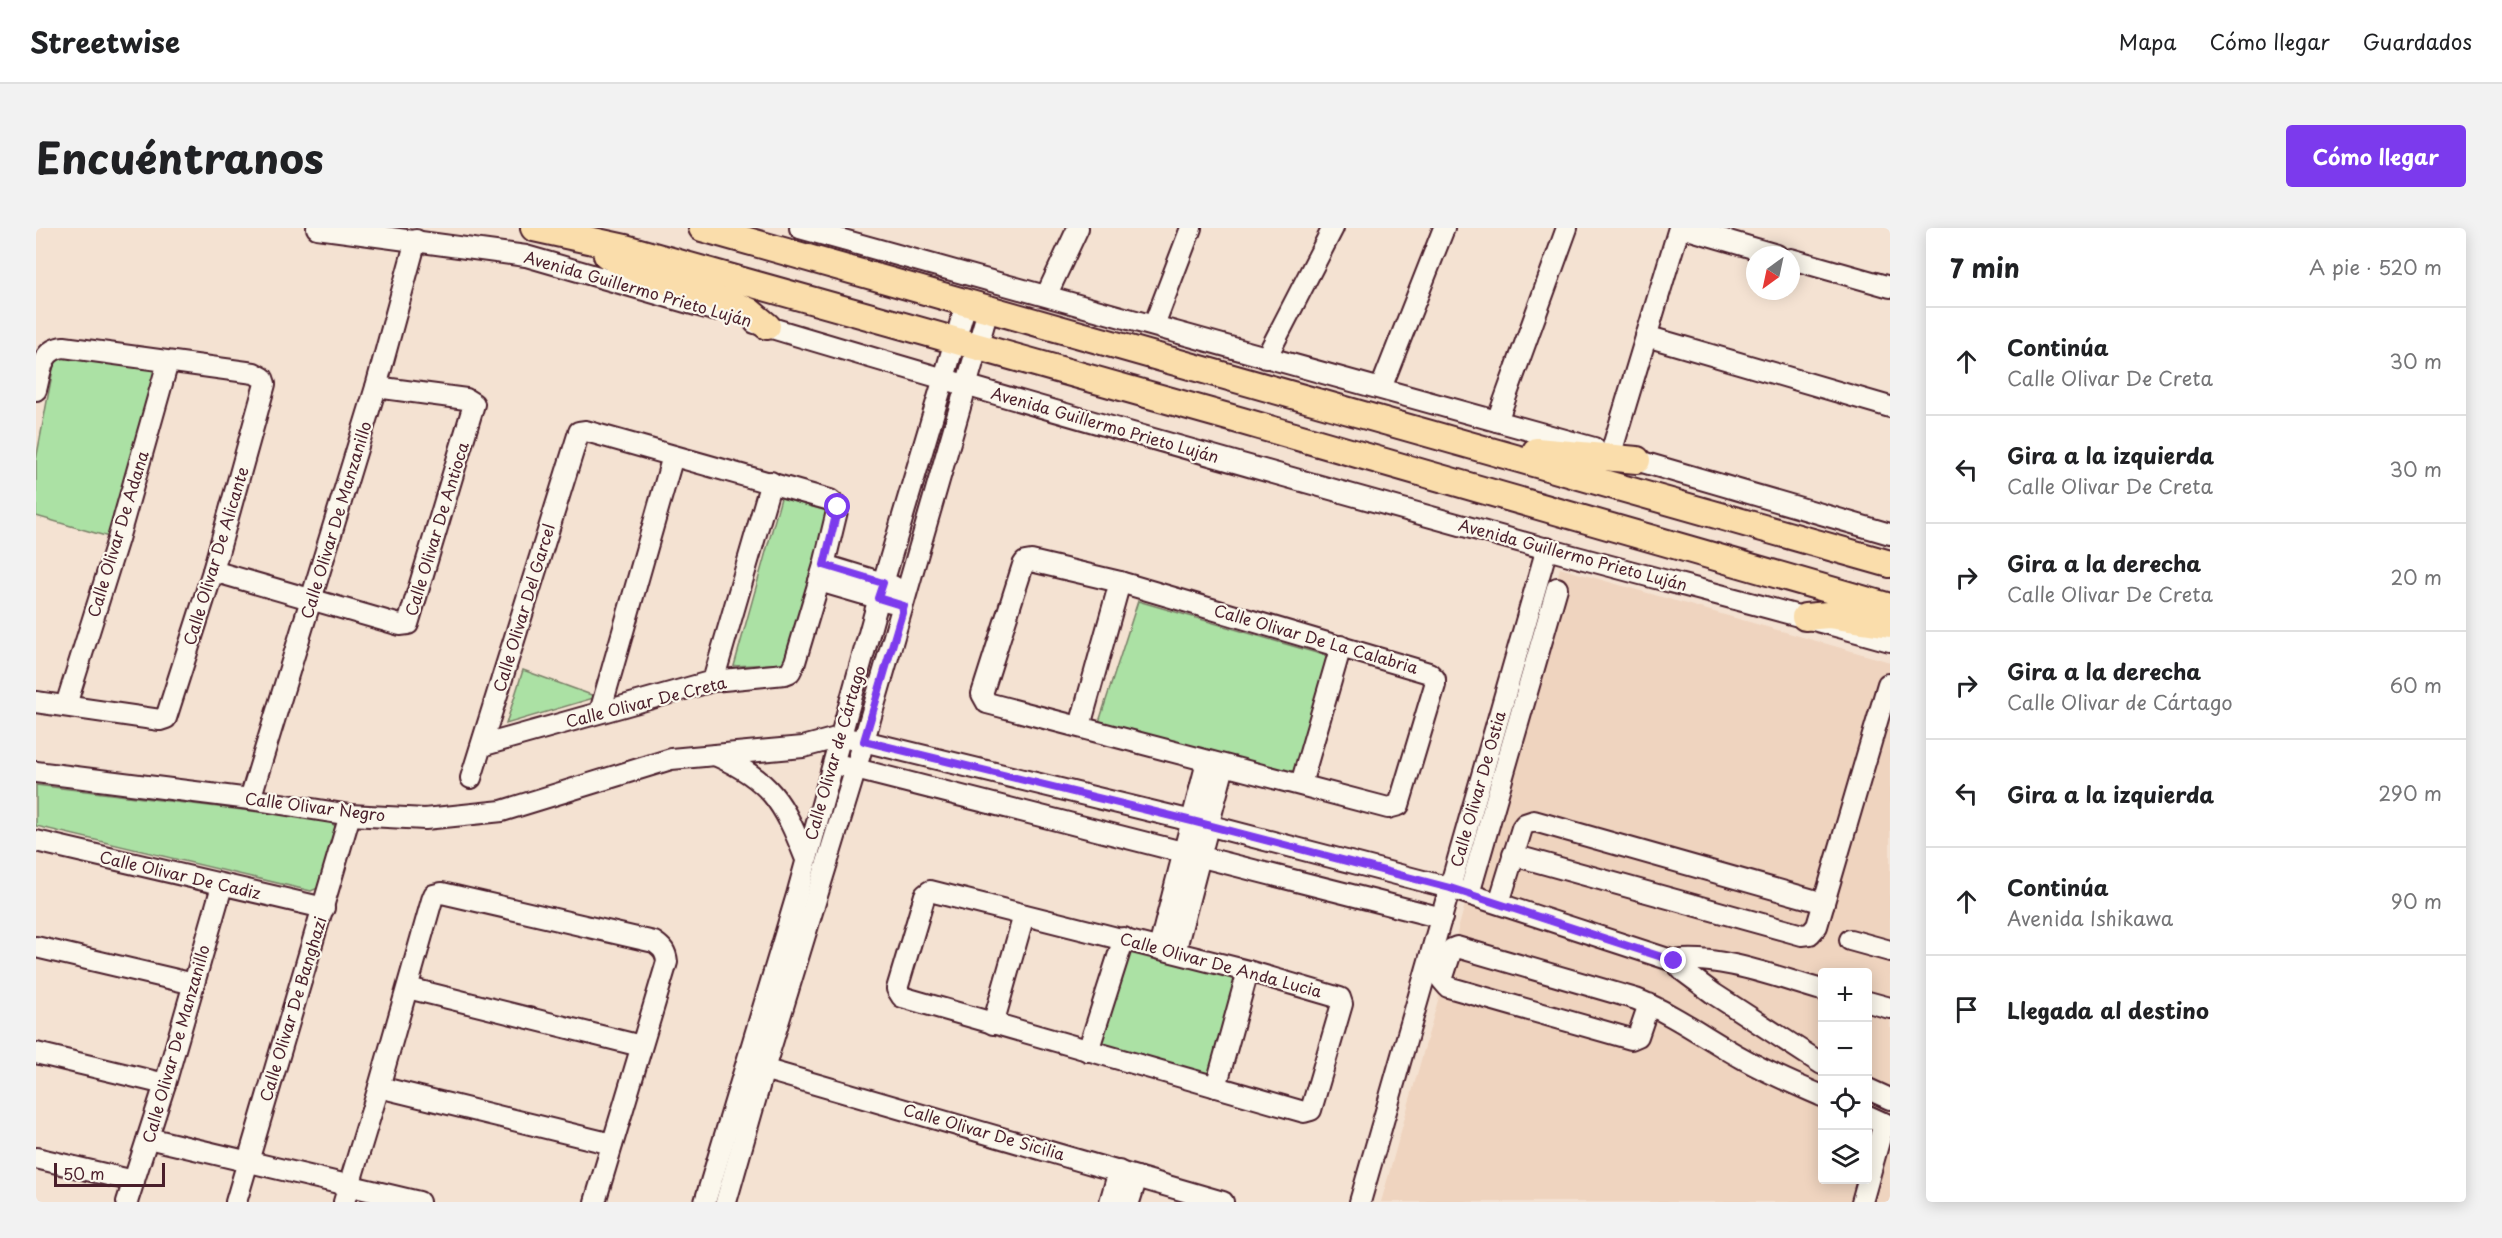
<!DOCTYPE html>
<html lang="es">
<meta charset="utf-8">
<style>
body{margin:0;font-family:"Playpen Sans",sans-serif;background:#f2f2f2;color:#202124}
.controls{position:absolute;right:18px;bottom:18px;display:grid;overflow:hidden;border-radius:6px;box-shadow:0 3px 15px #0003}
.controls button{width:54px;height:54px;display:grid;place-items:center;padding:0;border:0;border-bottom:2px solid #e0e0e0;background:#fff;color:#202124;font:30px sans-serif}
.compass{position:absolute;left:1710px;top:18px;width:54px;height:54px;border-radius:50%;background:#fff;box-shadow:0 3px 15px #0003;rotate:213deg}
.scale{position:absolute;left:18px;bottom:15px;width:111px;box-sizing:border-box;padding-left:6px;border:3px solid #4a1f2b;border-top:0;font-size:16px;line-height:21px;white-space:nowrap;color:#4a1f2b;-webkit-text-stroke:4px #fbf7ec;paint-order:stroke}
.stop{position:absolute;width:18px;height:18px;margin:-14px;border:4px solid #7c3aed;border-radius:50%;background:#fff}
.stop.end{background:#7c3aed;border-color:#fff;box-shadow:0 2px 6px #0008}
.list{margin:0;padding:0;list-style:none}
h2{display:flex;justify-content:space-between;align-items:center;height:78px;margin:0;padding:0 24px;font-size:26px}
h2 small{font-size:20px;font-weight:400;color:#757577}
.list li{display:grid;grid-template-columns:39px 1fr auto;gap:18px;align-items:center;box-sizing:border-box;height:108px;padding:0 24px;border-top:2px solid #e0e0e0}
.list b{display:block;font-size:22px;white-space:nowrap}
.list p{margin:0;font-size:20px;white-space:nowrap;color:#757577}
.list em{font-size:20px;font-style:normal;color:#757577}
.icon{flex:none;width:33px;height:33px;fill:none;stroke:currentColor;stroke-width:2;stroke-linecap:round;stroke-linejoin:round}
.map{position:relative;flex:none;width:1854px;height:974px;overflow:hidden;border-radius:6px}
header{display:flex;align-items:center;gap:36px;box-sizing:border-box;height:84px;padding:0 30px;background:#fff;border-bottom:2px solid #e0e0e0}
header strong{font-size:28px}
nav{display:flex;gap:33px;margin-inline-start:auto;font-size:21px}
.intro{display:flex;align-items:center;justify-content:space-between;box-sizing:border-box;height:144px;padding:0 36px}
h1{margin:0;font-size:42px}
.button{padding:15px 27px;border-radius:6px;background:#7c3aed;color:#fff;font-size:21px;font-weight:700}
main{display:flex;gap:36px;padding:0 36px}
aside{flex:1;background:#fff;border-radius:6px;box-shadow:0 3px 15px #0003}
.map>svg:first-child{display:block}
.built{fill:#efd4bf;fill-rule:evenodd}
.green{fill:#abe1a4;stroke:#7a8068;stroke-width:1.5}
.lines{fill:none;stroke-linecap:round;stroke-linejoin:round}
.minor-casing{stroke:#4a1f2b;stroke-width:24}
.major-casing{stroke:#4a1f2b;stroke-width:30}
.minor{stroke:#fbf7ec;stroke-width:20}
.major{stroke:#faddab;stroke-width:26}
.route{stroke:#7c3aed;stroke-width:8}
.labels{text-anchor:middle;stroke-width:4.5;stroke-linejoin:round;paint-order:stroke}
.street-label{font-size:16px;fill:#4a1f2b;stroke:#fbf7ec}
</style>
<header>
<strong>Streetwise</strong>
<nav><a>Mapa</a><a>Cómo llegar</a><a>Guardados</a></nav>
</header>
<div class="intro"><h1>Encuéntranos</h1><a class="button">Cómo llegar</a></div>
<main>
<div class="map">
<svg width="1854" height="974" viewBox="0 0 1854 974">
<rect width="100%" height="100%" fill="#f4e2d2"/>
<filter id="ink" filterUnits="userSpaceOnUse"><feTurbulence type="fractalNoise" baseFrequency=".0167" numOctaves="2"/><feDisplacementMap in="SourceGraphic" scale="12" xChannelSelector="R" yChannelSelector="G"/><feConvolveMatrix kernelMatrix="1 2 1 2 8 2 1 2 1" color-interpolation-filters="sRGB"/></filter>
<g filter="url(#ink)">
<path class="built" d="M1524 340 1854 434V974H1345ZM1786 744H1832V952H1786Z"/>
<g class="green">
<path d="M20 125 130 141 80 311 0 288V232Z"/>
<path d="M745 270 798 285 754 435 698 438Z"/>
<path d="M1102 373 1298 430 1264 547 1063 494Z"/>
<path d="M487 442 561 469 470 496Z"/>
<path d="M0 557 290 592 299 598V606L282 660 275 663 0 598Z"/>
<path d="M1095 713 1212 743 1179 858 1062 825Z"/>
</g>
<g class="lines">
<defs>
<g id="minor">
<path d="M281 0 490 28 677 82"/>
<path d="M764 0C1029 71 1293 147 1558 220"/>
<path d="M1648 0 1741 27"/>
<path d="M1755 31 1854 59"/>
<path d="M1011 66 1042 0"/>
<path d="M719 95C982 174 1246 248 1511 321 1625 352 1740 381 1854 413"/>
<path d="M1118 97 1155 0"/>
<path d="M1610 108 1854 179"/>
<path d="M1230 130 1297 0"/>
<path d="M1345 160 1408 0"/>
<path d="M0 162C5 144 5 121 28 119L218 145 227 150 229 156 177 343 130 490 124 492 0 474"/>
<path d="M1461 193 1531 0"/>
<path d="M1575 225 1643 0"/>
<path d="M1589 229 1854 306"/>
<path d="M995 333 1084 354 1393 445 1399 451V457L1363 577 1352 580 951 475 946 466 987 337 989 334Z"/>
<path d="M788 337 857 358"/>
<path d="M177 343 364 397 372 396 438 176 430 171 340 159"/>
<path d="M783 353 855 374"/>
<path d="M677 453 735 254"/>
<path d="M30 477 82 311 132 134"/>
<path d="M564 484 637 228"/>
<path d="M1044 498 1084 354"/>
<path d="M679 527C734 551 748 575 769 629"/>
<path d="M808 538 1406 690"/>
<path d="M0 544 214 571 314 587 389 591 466 583 635 531 767 519 804 509 827 513 1156 593 1414 660 1638 733"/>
<path d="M435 550 543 204 550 203 794 272 802 279 788 337 759 434 754 444 749 446 677 453 445 518"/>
<path d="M1265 556 1305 418"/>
<path d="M214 571 340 159 380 12"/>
<path d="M0 613 288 680"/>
<path d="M1477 627 1766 707 1774 706 1781 698 1852 456"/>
<path d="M894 663 1212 743 1304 770 1306 776 1275 882 1268 884 866 769 861 761 889 667Z"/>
<path d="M1433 666 1521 360"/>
<path d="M1463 675 1486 600 1489 596 1498 593 1788 675"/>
<path d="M1814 712 1854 723"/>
<path d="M0 719 158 756"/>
<path d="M1123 720 1171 534"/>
<path d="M1139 724 1188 538"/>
<path d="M372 760 605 818"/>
<path d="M1786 762C1743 750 1682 726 1638 733L1647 743 1678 766 1786 836"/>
<path d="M1832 774 1854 780"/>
<path d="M1613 776 1602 808 1595 811 1412 759 1406 752 1416 721 1421 719 1600 771C1638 786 1670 810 1706 830 1732 845 1759 856 1786 868"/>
<path d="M957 796 988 687"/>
<path d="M1052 823 1088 710"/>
<path d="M0 825 129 856"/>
<path d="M717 838 1187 974"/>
<path d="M343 859 576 916"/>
<path d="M1180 859 1212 743"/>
<path d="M1832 861 1854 871"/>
<path d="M1832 888 1854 898"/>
<path d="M112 910 383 974"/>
<path d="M0 930 98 953"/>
<path d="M91 974 129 856 186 658"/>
<path d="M200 974 314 587"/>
<path d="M308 974 343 859 396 672 398 667 406 665 618 714C627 720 630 724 631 734L559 974"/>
<path d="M669 974 761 667 847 355 930 76"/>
<path d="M690 974 728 841 820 540 952 82"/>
<path d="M1074 974 1083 943"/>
<path d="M1093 974 1101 949"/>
<path d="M1324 974 1511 320"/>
<path d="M1826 974 1848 895"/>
</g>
<g id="major">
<path d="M498 0 589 20 1192 189 1854 379"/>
<path d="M666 0 1854 336"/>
<path d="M571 27 617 49 702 78 713 83 731 98"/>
<path d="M1500 223 1601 232"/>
<path d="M1769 389 1792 387 1854 396"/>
</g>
</defs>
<use href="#minor" class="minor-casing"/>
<use href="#major" class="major-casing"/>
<use href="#minor" class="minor"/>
<use href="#major" class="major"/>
</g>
</g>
<g class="lines" filter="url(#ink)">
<path class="route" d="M802 279 788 337 847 355 842 370 868 378 828 513 1156 593 1414 660 1638 733"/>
</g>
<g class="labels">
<g class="street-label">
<text transform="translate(602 61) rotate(16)" y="6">Avenida Guillermo Prieto Luján</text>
<text transform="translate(1069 197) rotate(16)" y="6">Avenida Guillermo Prieto Luján</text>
<text transform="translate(300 292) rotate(-73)" y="6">Calle Olivar De Manzanillo</text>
<text transform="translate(401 301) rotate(-73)" y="6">Calle Olivar De Antioca</text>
<text transform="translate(82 306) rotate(-73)" y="6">Calle Olivar De Adana</text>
<text transform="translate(1537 327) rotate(15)" y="6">Avenida Guillermo Prieto Luján</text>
<text transform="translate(180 328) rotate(-73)" y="6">Calle Olivar De Alicante</text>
<text transform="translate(488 380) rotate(-73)" y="6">Calle Olivar Del Garcel</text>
<text transform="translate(1280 411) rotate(16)" y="6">Calle Olivar De La Calabria</text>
<text transform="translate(610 474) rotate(-14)" y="6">Calle Olivar De Creta</text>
<text transform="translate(799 525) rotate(-74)" y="6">Calle Olivar de Cártago</text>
<text transform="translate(1442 561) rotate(-74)" y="6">Calle Olivar De Ostia</text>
<text transform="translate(279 579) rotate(7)" y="6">Calle Olivar Negro</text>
<text transform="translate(144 647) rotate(13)" y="6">Calle Olivar De Cadiz</text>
<text transform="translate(1185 737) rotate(15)" y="6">Calle Olivar De Anda Lucia</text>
<text transform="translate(257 781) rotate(-73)" y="6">Calle Olivar De Banghazi</text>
<text transform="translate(140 816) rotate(-74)" y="6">Calle Olivar De Manzanillo</text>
<text transform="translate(948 904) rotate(16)" y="6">Calle Olivar De Sicilia</text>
</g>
</g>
</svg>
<div class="controls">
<button>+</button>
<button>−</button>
<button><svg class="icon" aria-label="locate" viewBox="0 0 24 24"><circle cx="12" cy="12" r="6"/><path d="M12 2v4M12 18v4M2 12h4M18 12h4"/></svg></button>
<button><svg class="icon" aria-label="layers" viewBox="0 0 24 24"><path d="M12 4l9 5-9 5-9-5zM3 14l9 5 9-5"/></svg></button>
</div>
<svg class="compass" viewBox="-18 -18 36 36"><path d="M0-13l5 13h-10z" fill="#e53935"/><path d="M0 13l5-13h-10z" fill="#757577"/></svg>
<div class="scale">50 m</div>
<div class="stop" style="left:802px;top:279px"></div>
<div class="stop end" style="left:1638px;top:733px"></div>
</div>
<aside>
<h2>7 min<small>A pie · 520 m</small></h2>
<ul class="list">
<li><svg class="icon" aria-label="ahead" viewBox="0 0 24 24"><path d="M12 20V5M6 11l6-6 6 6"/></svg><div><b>Continúa</b><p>Calle Olivar De Creta</p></div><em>30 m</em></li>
<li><svg class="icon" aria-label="left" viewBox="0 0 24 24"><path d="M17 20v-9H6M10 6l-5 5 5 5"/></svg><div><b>Gira a la izquierda</b><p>Calle Olivar De Creta</p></div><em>30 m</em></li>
<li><svg class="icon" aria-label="right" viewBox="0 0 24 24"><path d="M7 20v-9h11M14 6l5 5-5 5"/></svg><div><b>Gira a la derecha</b><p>Calle Olivar De Creta</p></div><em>20 m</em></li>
<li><svg class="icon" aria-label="right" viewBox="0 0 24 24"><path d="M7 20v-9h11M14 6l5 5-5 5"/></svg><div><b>Gira a la derecha</b><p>Calle Olivar de Cártago</p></div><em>60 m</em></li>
<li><svg class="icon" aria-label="left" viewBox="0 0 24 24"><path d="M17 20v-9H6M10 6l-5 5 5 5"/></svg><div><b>Gira a la izquierda</b></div><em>290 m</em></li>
<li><svg class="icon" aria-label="ahead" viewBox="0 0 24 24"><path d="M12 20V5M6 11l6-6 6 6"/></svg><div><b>Continúa</b><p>Avenida Ishikawa</p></div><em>90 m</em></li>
<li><svg class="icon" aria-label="arrive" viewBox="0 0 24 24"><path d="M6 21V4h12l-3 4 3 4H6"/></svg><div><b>Llegada al destino</b></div></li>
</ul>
</aside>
</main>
